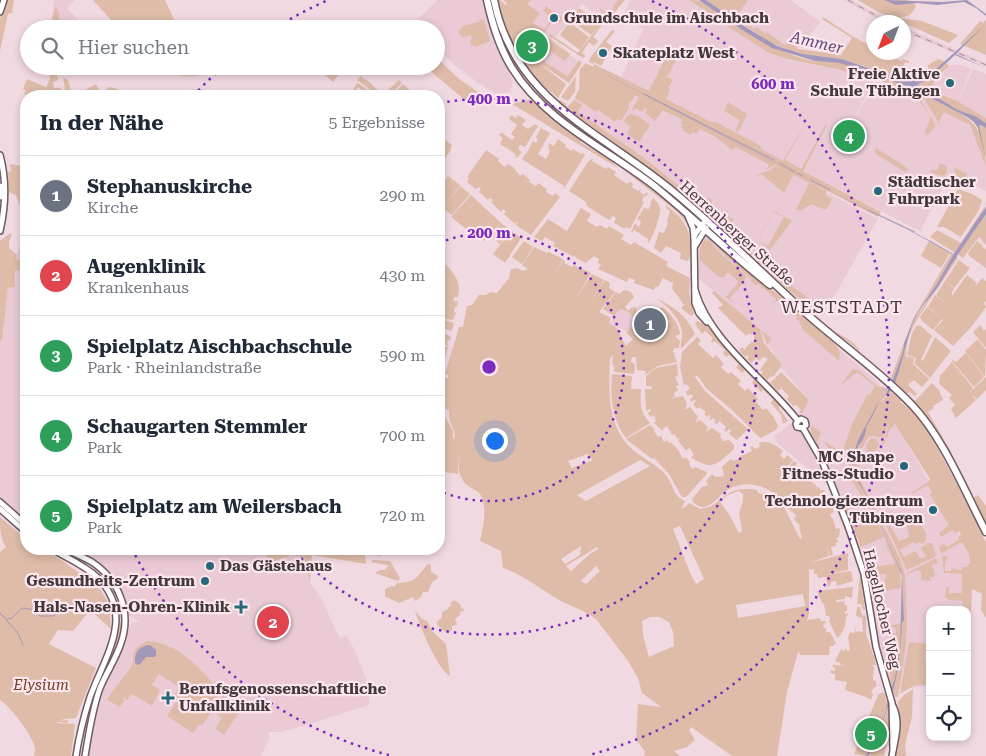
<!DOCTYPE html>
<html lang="de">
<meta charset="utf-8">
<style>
body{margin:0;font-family:"Roboto Serif",serif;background:#f2f2f3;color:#1f2937}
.controls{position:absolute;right:15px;bottom:15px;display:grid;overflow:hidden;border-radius:10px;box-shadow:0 2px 8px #0003}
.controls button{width:45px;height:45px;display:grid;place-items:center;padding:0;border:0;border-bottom:1px solid #e0e1e3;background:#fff;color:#1f2937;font:25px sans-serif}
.compass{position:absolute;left:866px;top:15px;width:45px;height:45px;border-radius:50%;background:#fff;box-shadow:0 2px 8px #0003;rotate:222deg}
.you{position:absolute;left:494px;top:440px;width:18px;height:18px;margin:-12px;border:4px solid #fff;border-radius:50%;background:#1a73e8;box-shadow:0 0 0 8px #1a73e833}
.badge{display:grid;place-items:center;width:32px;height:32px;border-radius:50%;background:#246879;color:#fff;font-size:16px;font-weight:700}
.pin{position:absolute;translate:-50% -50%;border:2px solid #fff;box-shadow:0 1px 5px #0006}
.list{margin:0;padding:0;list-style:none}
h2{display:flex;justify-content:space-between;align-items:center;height:65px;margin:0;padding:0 20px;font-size:21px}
h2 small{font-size:16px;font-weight:400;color:#747a83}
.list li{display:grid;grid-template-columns:32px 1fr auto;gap:15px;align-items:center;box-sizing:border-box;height:80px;padding:0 20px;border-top:1px solid #e0e1e3}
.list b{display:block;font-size:19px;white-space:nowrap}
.list p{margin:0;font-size:16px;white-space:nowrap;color:#747a83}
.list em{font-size:16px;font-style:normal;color:#747a83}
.icon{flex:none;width:28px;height:28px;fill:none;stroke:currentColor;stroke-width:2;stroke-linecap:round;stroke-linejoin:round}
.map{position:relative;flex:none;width:986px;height:756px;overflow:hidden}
.search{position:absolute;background:#fff;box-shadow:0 2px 8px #0003;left:20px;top:20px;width:425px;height:55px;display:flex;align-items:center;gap:12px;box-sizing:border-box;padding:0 18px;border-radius:28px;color:#747a83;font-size:19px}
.panel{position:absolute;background:#fff;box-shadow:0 2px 8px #0003;left:20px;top:90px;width:425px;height:465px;border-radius:20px}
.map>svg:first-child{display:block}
.built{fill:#eacad5}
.green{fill:#dfbca9;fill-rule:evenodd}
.water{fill:#a498ba}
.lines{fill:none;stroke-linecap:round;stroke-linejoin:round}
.stream{stroke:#a498ba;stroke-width:1}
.minor-casing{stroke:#6f5b62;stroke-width:8}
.major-casing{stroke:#6f5b62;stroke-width:9}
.minor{stroke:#fff;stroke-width:5}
.major{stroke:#fff;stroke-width:6}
.rail{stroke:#9e8d93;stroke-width:1;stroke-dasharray:6 6;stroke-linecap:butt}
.ring{fill:none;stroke:#7b2cbf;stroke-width:2.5;stroke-dasharray:2.5 5}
.poi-dot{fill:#246879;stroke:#fee6ee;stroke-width:2}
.labels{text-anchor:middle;stroke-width:4.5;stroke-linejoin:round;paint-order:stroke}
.poi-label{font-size:15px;font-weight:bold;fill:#42393c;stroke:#fee6ee;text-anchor:start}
.street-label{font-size:15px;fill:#42393c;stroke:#fee6ee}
.park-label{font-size:15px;font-style:italic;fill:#714124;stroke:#fee6ee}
.water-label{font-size:16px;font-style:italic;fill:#5c4a7a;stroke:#fee6ee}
.quarter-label{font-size:18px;letter-spacing:1px;fill:#42393c;stroke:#fee6ee}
.centre{fill:#7b2cbf;stroke:#fee6ee;stroke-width:2.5}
.ring-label{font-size:15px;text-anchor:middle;font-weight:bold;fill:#7b2cbf;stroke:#fee6ee;stroke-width:4.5;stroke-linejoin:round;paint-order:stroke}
</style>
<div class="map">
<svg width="986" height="756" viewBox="0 0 986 756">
<rect width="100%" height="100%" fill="#f1d9e1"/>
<g class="built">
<path d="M54 0H75L67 8 79 21 76 29H55L52 19Z"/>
<path d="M438 0H486L513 82 510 92 497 94 487 89 459 69 436 47V29H417L412 24Z"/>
<path d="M508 0H623L615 14 610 18 603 19 582 4 555 38 533 23 539 13 527 4Z"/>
<path d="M630 0H790L821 22 788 60 841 70 874 80 852 124 876 81 918 97 970 125 986 167V191L969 182 948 177 920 231 621 78 643 29 623 17Z"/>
<path d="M844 0H852L872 12 894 22H883Z"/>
<path d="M904 27 986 63V66L904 32Z"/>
<path d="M546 37 578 61 567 76 535 55Z"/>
<path d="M950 65H962L971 69 958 101 931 89 937 77 948 69Z"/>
<path d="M973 69 986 74V119L957 104Z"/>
<path d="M591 71 878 219 835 295 816 316 715 223 654 173 567 108 574 99Z"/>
<path d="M26 234V525L0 502V342L2 340 8 288 15 287 16 258 21 241Z"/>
<path d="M706 235 880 384 875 392 895 422 976 565 972 572 971 626 967 640V610H930V686L890 690 875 630 865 564 847 515 838 494 776 442 775 436 794 421 809 400 779 365 773 352 761 337 758 329 698 278 700 243Z"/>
<path d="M620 309 628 313 637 321 627 332 610 323Z"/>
<path d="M64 549H263L266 556 273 562 294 554 304 558 310 582 322 600 339 637 347 636 355 651 369 686V705L296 728 280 732H268L270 737 261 756H89L95 716 104 688 122 648 132 622H140L126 614 122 601 100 568Z"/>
</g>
<g class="green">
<path d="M7 0H14L12 13 8 14 0 51V18Z"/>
<path d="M93 0H165L178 28 119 29Z"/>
<path d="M489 0H491C497 30 510 55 527 81V83C504 63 497 28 489 0Z"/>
<path d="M496 0H500L506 5 507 3 503 0H530L527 4 540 13 533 23 544 30 550 21 552 22 544 33 546 36 571 53 546 37 535 55 567 76 579 60 582 63 569 83 536 61 566 84 558 98 549 90 537 83 526 70 507 35Z"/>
<path d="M618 0H625L611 16 601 12 600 8 604 12 606 10 609 13Z"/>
<path d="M690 0C708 0 724 19 739 28 762 42 787 56 814 61 823 62 832 61 841 63 864 68 975 110 978 131L979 125 986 128V156L985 154 986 167 970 125 944 112 939 122 941 127 925 100 920 98 936 126 928 135 924 133C936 111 928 117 918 98L915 101 901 94 896 102 901 90 876 79 875 80 841 70 787 59 769 53 730 28Z"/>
<path d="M706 0H748L736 17 754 29 756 27 766 34 767 32 785 45 788 41 798 49 841 55 852 38 822 19 823 17 852 36 873 47 874 52 886 53 894 56V58L902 61 903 59 909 61V63L905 62 903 70 924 76 928 70V65L938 59 946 62 924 80 909 81 842 59 803 54 770 43 754 31 719 10Z"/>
<path d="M858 0H907L914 3 916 7 910 15 896 19 878 12Z"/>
<path d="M56 6C61 14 59 21 58 29H54L52 19Z"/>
<path d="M546 6 563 18 560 23 543 11Z"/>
<path d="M579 8 586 13 588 12 587 14 602 25 593 37 598 41 594 46 589 42 582 53 586 56 583 58 549 36 550 34 578 53 599 26 591 35 570 20Z"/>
<path d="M900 18 922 21 958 35 949 43 897 20Z"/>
<path d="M480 19 484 20 490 41 475 47 470 43 472 37 470 35 463 38 458 32 463 26 479 22Z"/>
<path d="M986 20V55L960 44 980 21 983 23Z"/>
<path d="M569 22 589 37 580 50 560 35Z"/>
<path d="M612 30 615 31 606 42 612 46 601 66 593 62 594 64 649 91 668 53 677 59 667 77 673 80 668 88 670 89 666 99 713 123 714 121 761 146 760 148 783 161 809 117 785 160 801 169 826 124 827 125 803 171 881 212 878 217 797 175 827 191 825 195 832 199 826 210 811 204 802 210H796L809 183 793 175 784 193 761 174 758 176 756 175 771 170 777 164 767 169 769 165 766 163 736 147 732 150 716 137 700 129 696 134 693 132 690 135 682 130 683 129 681 127 683 125 681 123 682 120C676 115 669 115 663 110L655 121 645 113 647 109 645 108 642 112 636 108 634 111 632 110 639 97 635 95 632 101 629 103V108L621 121 617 119 615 122 598 110 596 112 575 98 579 89 580 69 586 63 593 67 594 64 589 62 590 58Z"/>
<path d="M547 38 570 54 565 61 550 51 546 57 538 52Z"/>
<path d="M436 57 459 79 478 92V97L472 106 428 69 429 68 428 66H436Z"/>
<path d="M947 63 949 67 936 77 931 90 957 101 986 118V123L967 113 958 110 917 85 929 79Z"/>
<path d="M155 66H226C207 79 175 80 155 66Z"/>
<path d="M331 66 340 73 333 82 325 75Z"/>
<path d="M49 69 56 71 58 80 53 82 54 88H61L62 96H32L24 94 26 91 23 89 27 79 46 87 45 91 50 78Z"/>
<path d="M361 76 365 80 366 79 383 95 399 80 402 83 389 96H379L357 80Z"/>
<path d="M576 76 575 92 568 101 561 97Z"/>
<path d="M63 77 68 80 72 96H66Z"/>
<path d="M357 83H358L377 96H362L364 92 358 87 355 91 353 90Z"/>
<path d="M96 84 100 92H103L109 87 118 89 116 91H112L110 95H107L106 96H88L85 90Z"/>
<path d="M403 84 409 89 404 96H391Z"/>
<path d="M538 95 566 119 650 175 699 218 698 219 665 189 565 121 537 96Z"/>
<path d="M529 100 537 103 582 140 580 142 610 160 618 168 512 104Z"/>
<path d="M560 100 565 103 567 107 574 100 582 105 578 112 643 157 694 198 707 201 708 198 712 200V206L708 210H700L653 171 569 112 558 101Z"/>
<path d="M728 102 747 114 740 129 737 132 735 131 740 120 724 111Z"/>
<path d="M631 114 638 116 650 125 639 142 627 134 631 127 624 121 627 116Z"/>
<path d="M511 115 516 118 518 115 526 120 522 125 528 129 535 124 538 126 525 147 520 145 518 149 522 152 517 158 515 157 516 155 507 148 508 146 506 148 500 144 503 138 499 135 501 132 512 140 515 137 511 134 517 125 509 119Z"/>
<path d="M541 128 550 133 538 154 546 159 550 151 548 147 549 143 554 146 558 139 566 145 565 147 572 151 573 149 581 154 583 153 585 155 563 190 564 186 522 159 529 149H530L529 148 533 141 536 143 538 140 536 137Z"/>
<path d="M439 135 452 145 450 151 442 163 439 160V157L440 158 445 152 439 147 443 141 439 137Z"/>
<path d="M876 148 906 167 908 170 905 172 876 154 875 150Z"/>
<path d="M486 150 499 159 498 161 505 167 508 164 514 168 520 176 523 174 530 180 529 182 536 186 538 183 547 189 546 192 553 196 555 193 560 197 531 235 516 225 518 221 515 224 504 214 506 211 503 209 501 212 491 202 493 200 490 198 488 200 479 192 481 189 478 187 476 189 467 182 469 179 467 177Z"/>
<path d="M26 156V212L21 209 16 195 9 192 8 172 11 171 10 164 23 166Z"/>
<path d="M591 159H593L592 161 606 169 608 167 616 172 614 175 627 184 630 181 633 184 632 187 638 191 641 189 640 192 644 195 646 192 648 194 646 196H644L642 201 644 202 630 229 626 227 625 229 614 223 616 218 613 216 609 220 587 206 586 202 569 191 588 162Z"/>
<path d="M614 159C636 175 682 205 691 229L679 213 620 167Z"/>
<path d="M940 163 947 167 946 174 943 176 930 173 932 170H937Z"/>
<path d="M954 167 967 174 966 181 955 176Z"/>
<path d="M448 176 460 185 443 208 439 205V188Z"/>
<path d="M460 186 470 194 452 215 443 208Z"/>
<path d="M958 189 972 194 982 200 979 210 961 237 944 227H937Z"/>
<path d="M471 195 501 223 485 241 469 226 466 229 451 217Z"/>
<path d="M653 198C656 201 659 203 660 208 661 215 653 239 648 243V239L634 230 632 233 631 232 635 223 639 227 641 221 637 219 644 208 649 209 651 204 650 203Z"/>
<path d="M986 202 983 213 955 253 930 237 937 230 961 243 983 209Z"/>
<path d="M665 205C682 216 691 229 691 249 690 255 690 257 688 261L680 259 681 253 666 246 661 253 654 248 659 232 664 233 668 223 667 221 670 211 667 209Z"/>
<path d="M581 208 591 214 587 221 597 227 600 225 607 229 609 226 624 235 621 239 631 245 634 242 668 262 666 266 690 278 689 292 694 314 691 316 681 308 684 305 672 288 673 283 663 278 658 287 656 286 654 290 634 283 635 280 629 278 627 282 598 269 601 265 598 263 599 259 594 256 586 263 576 258 575 255 574 257 553 246 555 243 545 237 542 241 534 237 548 219 567 231Z"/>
<path d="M724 210 728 212 727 214 731 219 733 218 734 220 732 221 734 226 736 225 737 227 735 229C745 253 793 287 815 303L812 309C789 290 766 274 747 252 734 237 727 234 720 215L721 212Z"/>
<path d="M774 211 792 221 770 250 759 241 768 246 784 217 774 212 760 237 763 239 759 238Z"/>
<path d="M986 214V245L979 237 963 258 957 254Z"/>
<path d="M501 223 510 230 500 244 491 236Z"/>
<path d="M511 231 521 238 505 263 493 254Z"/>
<path d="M9 234H12L9 242V248L17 255 16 259 22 260 26 263V267L22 265 21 270 15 271V287L8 288 2 340 0 342V241Z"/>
<path d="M706 239 710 241 718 251 747 277 744 281 745 285 743 283 738 289 740 291 737 290 730 298 734 303 724 295 727 296 737 284 738 281 728 272 724 277H719L700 260C699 253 699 243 706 239Z"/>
<path d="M524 241 533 247 522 264 512 257Z"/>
<path d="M713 241 746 270 799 310 813 325 836 345 840 352 839 361 801 328 802 326 799 324 802 321 800 322 796 319 797 317 788 309 785 311 786 308 783 305 780 306 781 304 778 301 775 302 776 299 763 288 761 290 762 287 758 284 756 286 751 281V279L718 249Z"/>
<path d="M929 241 950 253 941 268 921 256Z"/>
<path d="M977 241 982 245 983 244 982 247 986 249V268L969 256 968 253Z"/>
<path d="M534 247 547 253 549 252 563 259 550 283 563 260 565 261 564 263 572 267 573 265 591 273 576 299 592 274 604 280 588 306 605 280 610 283 609 288 615 292 599 312 611 318 609 323 616 327 626 346 633 339 626 333 636 322 638 323 639 322 649 333 650 332 653 334 670 322 664 315 659 321 651 315 662 307C671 313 679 325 680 334L675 336 680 341 679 348H675L673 351 677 362 658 366 645 375 646 371 637 370 636 357H632L631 362 635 364 634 374 614 372V367L612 363 613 355 610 358C609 389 606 425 632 449 642 458 656 464 665 474 674 484 672 496 685 501L682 508H684L689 503 700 509C725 506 722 484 757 490L758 493 762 494 765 492 779 498C766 484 742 479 726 491 719 496 713 505 704 507 699 507 696 505 693 502L692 499 702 487 708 485 706 481 712 474 715 477 724 476 722 467 731 459 733 461 740 458 741 456 752 451 750 447 753 446 754 449 760 447 759 443C769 440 775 445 783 451L780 455 784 459 787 455 793 460 782 473 794 461 797 463 795 467 801 471 805 468 806 469 803 474 821 490H825L821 495 822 498 824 497 828 504 819 509 831 504 834 512 830 514 832 519 836 518 833 519 836 529 840 528 839 537 837 538 838 542 835 543 836 546 831 547 833 555 830 556 826 546 829 556 809 563 848 553V570L824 575 851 571 853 581 837 586 836 581 831 582 830 586 828 587 826 577 818 578 817 574H814V569L810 570 809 567V613L807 620 820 618 821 621H825L826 623 823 624 824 628H826V632H830L836 643 833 646H830L829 655H801L798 652 787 692 777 756H732L691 727 689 730 695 740 687 747 674 751 680 756H644L645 751 636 740 638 704 661 707 642 693 638 678 628 661 596 619C585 611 573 607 561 601 541 590 524 575 503 568L501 551 480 541C483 529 489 501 478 492 471 487 464 485 461 477 457 470 460 461 459 455L458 474 439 471 440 407 453 431V438H455C454 428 448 420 449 410L443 408 444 397 439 396 441 389H444V386L442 385V383H444L445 378H448V375L445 374 459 327H463L467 306 472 305 479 295H486L490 292 497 293 509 278 511 269 517 268 523 271 528 269 522 265ZM588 454 593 460 572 468 568 461ZM640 460 650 466 586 501 577 495ZM738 491 743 494V501L739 513 742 531 739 533 729 514 720 502 726 496ZM783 498 786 507 796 515 794 519 800 526 799 528 802 537 800 539 780 499ZM680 526 704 579 696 584 691 575 673 529ZM581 546 580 555 565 564 561 559ZM597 547 598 549 590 554 571 571 566 566ZM596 566 600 571 586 584 581 581ZM803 594 805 606 738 618 736 605ZM650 617H659L669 622 673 632 674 646 649 657 643 635 642 621Z"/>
<path d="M951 254 953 255 938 282 914 318 904 343 903 352 892 382 890 380 914 317Z"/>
<path d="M956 256 958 258C949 270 942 283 933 295 921 314 906 332 906 356L914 358 913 364 929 379 922 387 914 380 908 385 917 394 915 396 909 392 907 394 894 384 905 345 915 318 937 289 946 272 951 266Z"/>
<path d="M439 258C450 269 463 279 458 297H454V301H458L457 307H455L454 311 456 313 453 320 445 319 444 320 454 323 452 331 445 329 444 333 451 337 450 341 448 340 447 344 449 346 439 343Z"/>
<path d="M959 260 970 268 954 288 945 281Z"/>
<path d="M967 275 977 283 975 287 982 278 986 281V301L984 303 986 307 972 326 953 346 934 330 943 320 945 322 942 319 933 330 922 321 920 317 927 307 942 319 928 307 935 295 946 304 936 295 945 281 954 289 952 292V296Z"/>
<path d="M783 288 833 331C843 336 856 342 860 352L846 340 834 334Z"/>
<path d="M625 290 631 292 634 297 625 307 628 311 631 308 635 307 637 310 635 315 637 318 636 320 628 312 620 309 614 316 603 309 616 292 619 294Z"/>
<path d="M714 291 772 339 767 345 770 349C765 343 765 333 760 330L764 343 782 365 774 376 770 377 767 380 761 374 763 372 762 370 759 371 768 359 763 357 759 361 756 358 751 363 747 359 749 357 748 355 745 357 740 352V349L743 347 744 350 752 341 755 343 754 337 755 333 754 331 751 335 749 333 746 336 718 308 723 305 712 293Z"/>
<path d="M655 298C672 305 686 315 695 334L681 349C680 345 683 337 682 331 679 317 666 304 655 298Z"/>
<path d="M697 321 705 324 747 366 780 404 779 408 788 421 783 424 781 415 771 403 773 399 763 390 761 392 752 383 754 380 745 370 742 373 736 367 739 364 729 355 726 357 723 353 725 350 715 341 713 343 711 341 713 338 705 331 702 334 695 324Z"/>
<path d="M917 325 921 326 932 336 929 342 924 339 929 342 921 360 923 361 935 337 951 351 944 360 930 349 944 360 930 378 914 363 916 358 907 355 912 333Z"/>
<path d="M980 325 984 331 986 329V348L973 332Z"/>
<path d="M697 337 701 340 698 344 713 358 716 355 724 364 721 367 728 374 731 372 741 381 738 384 745 391 748 388 758 399 756 402 763 410 766 408 773 416 778 426 776 430 761 438 759 437 732 410 706 388 698 376 692 377H695L705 391 748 429 737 440 729 434 731 431 729 429 726 432 724 430 726 427 720 421 716 424 714 422 716 421 713 418 711 420 709 419 711 417 709 415 707 417 704 414 706 412 699 407 697 409 693 404 696 401 694 400 692 402 690 400 693 396 691 394 688 396 686 392 690 388 686 384 684 385 680 367 682 352Z"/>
<path d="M978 339 986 350 985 377 965 351Z"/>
<path d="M439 344 448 347 445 357 442 356 441 360 444 361 439 374Z"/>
<path d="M966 353 984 377 974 387 952 361 953 360 956 362Z"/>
<path d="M952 362 973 388 969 393 986 377V390L977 399 971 394 976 400 956 418 951 409 955 405 949 398 952 395 939 384 940 376Z"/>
<path d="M677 364 678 376 675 377 679 385 676 386 678 391 674 392 675 397 669 399 683 396 687 404 685 410 690 407 698 417 695 423 700 420 708 427 706 432 712 428 721 434 720 436 723 441 729 440 734 445V449C717 464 712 472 691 457L694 455 690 448 686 450 688 453 678 441 680 438 678 439 674 434 672 435 667 426 663 429V431L654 423 656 421 654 415 650 417 648 413 651 411V409L646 411 645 389H652L651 386H646V376L656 368Z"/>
<path d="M853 369 858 370 877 386 887 388 888 389 885 396 879 404 891 392 901 400 900 402 911 410 926 427 983 533V537L986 542V618L981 610 982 594 972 589 970 631 967 652V610H962L963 601 948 600V598H945L946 587H949V593H962V574L944 573 942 557 948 556 945 563V571H951V569H955V566L956 570H961L962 567H967L968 564H970L969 554 962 542 941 553 939 547 944 544 947 547 959 540 958 537 961 535 959 531 955 533 953 530 941 537 939 533 949 525 930 495 932 493 928 485 912 494 911 493 928 482 930 479 895 424 889 430 888 436 884 439 886 442 882 444 890 422 883 436 880 438C865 432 869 440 861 449L858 450V443L855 449 847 450 843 449 853 422 868 394 870 395 875 386 857 372 842 384 830 399Z"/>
<path d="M781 372 809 400 802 413 799 412 801 410 796 405 793 406 787 399 789 396 781 388 778 391 770 383Z"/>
<path d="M612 374 632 376 631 389H641C640 402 640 413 650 423L626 438C612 420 610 396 612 374Z"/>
<path d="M932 383 939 390 943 400 933 406 934 408 928 412 951 452 969 493 973 494 970 496 908 396 909 395 912 400 915 401Z"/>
<path d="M650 425 655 430 654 431 658 437 661 436 664 442 667 440 669 443 671 442 678 450 683 459 686 457 690 462 689 464 692 469 695 467 707 472 706 475 686 497H682L669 474 654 458 652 459 626 439Z"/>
<path d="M811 425 821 432 817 442 820 444 818 446 811 433Z"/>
<path d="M871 438 876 439 879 444 876 450 867 452 866 445Z"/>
<path d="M824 441 840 451 830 460 825 459 821 451 823 450 825 452 829 449Z"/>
<path d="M849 457H853L851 463 856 478 884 537 861 547 841 496 844 500H846L859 525 874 517C866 499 844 479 849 457Z"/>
<path d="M855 458H858L859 477 900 559 905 575 907 618 906 644 898 697H895L893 692 895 680 891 687 888 680 891 679 889 669 892 668 889 649 884 650 883 644 893 642 891 634 896 633 895 627 889 628V626L901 623 900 646 897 669 901 647 902 623 904 620 902 573 858 479 853 464Z"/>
<path d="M826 480 853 548 852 550Z"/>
<path d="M978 495 986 506V524L973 500V498Z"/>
<path d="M891 511 892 514 886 518 899 541 909 537 907 523 915 515 926 533V540L922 544 920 542 915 544 913 542 900 550 904 557 915 551 921 559 926 556 921 548 928 543H932L936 556 907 570 882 517Z"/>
<path d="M0 517 26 539V549H42L61 560 99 587 109 604 111 629 90 610 73 631 58 630 49 644 96 668 76 718 64 719 60 721 68 720V723L59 722 56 723 75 724 71 756H34C34 754 36 750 35 748 33 736 11 707 0 700V552L6 547C0 538 0 528 0 517Z"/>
<path d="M885 540 901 572 899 573 900 574 901 588 884 591 883 587H886L884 579 886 578V574L878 575 877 571 874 570 873 567 895 564 886 545Z"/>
<path d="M263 549H382L381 556 365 554 366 564 312 555 310 582 304 558 293 554 273 562 266 556Z"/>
<path d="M936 558 938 564 931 565 934 570V575H938L934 576V579L933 577H930L931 581 921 580V572L917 570 908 574V577L907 573Z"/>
<path d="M373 560 390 561 400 578 398 581 375 573 380 570H385L388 566 387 565 371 562Z"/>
<path d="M428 564 431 565V572L438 576 437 579 432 582 428 592H423L421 597 415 601 413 597 399 603 385 596V589L392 586 394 587 397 583C418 582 415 578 428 564Z"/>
<path d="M860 573 865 610H863L861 604H857Z"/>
<path d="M853 587 852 598 845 596V599L836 600 837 602 844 601 845 605H847V611L845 612V614L849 613 846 617C846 624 843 634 837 638L829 621 830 620 829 616H826L824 604 822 603 817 591Z"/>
<path d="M454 600 460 604 461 608 465 610 460 612V615L455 619 457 625 452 626V630L447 633 437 625V622L442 617V612L448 609 449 607 451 606 450 604Z"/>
<path d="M857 607H860L862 615 866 616V634L873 654 870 655H874L876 665H872L874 667 873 680 876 681V685L880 686H876L871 691 873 694 871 700 866 697 845 690 847 682 835 680V674L830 673 831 670 835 671V668L832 666 833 665 849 666 841 665 840 663 835 661 841 649 844 651 846 648 847 651 850 650 848 637 850 632 854 633 856 629 854 626 856 628V632L858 631 863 632 862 618 856 616Z"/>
<path d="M415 611 422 619 427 621 432 631 446 644 450 676C437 669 420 626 415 611Z"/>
<path d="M121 621 122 622C119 653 103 684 91 713L88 716 91 706 115 645Z"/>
<path d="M147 641C180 643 199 668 220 691L217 695 221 698 224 695 240 711 224 735 215 729 222 718 212 711 202 726 199 724 193 733 167 716 178 699 172 694H175L179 687 159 674 152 685 160 690 152 706 132 694 128 698V700L123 698 124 701 120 707 107 700C113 689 121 681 129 670 139 657 125 653 147 641Z"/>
<path d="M909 642 927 644 925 657 927 665 930 666V685H915L900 694Z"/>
<path d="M913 689 912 717 905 745 906 756H895L898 737V724L901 723 898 702 903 696Z"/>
<path d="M882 692 885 694C890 709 877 745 866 756L854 754 878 695Z"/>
<path d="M888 707C891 723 888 741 884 756H869L881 732Z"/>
</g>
<g class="water">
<path d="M699 0H706L739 23 777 46 803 54 842 59 903 80H924L986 24 956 54 986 68 955 55 929 79 917 85 958 110 975 116 986 123V128L980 125 979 126 986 159 978 128 974 122 967 117 918 91 876 75 840 63 815 61 772 48 739 28Z"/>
<path d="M884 0 942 2 967 0 986 14V16L976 8 964 2 937 5 918 3 896 5Z"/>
<path d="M588 65C669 108 750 150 832 192 872 213 914 231 953 255L986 207V214C969 238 952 262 938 287 931 297 921 307 915 318 906 339 903 362 895 383 891 394 882 397 878 404 875 411 871 420 866 427 867 433 862 442 858 446V450L853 464 854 470 902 573 904 620 902 623C901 652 897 683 887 710 881 725 879 742 868 756H866L879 732 886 710 887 699 895 678 900 646 902 575 869 502 856 478 851 460 859 438 878 403 885 396 893 379 903 352 904 343 914 318 938 282 953 255 925 238 830 191Z"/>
<path d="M150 645 156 650V656L154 657H146L140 664 137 665 135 663C134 652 139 646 150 645Z"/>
</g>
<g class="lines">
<g class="stream">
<path d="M644 94 774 160"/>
<path d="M780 163 795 172"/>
<path d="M798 173 803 176"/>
<path d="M811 180 830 190"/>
<path d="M868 210 915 232"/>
<path d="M930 241 954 255"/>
<path d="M0 613 18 633 23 645"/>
<path d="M7 619 12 618 22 608 36 610 40 616H54C62 603 70 605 82 605 88 604 92 603 98 603"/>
</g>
<defs>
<g id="minor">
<path d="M0 12 4 0"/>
<path d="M0 155C7 181 6 205 0 231"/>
<path d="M0 186V197"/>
<path d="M688 216 693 228 694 237 695 303 699 313 707 322"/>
<path d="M694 237 696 233 706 220"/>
<path d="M695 246 706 228"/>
<path d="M695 290C710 342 765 378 798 421"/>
<path d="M798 421 801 419 805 421 806 425 803 428"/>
<path d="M798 421 796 424 797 427 803 428"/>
<path d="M803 428 822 461 829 478 848 526 864 574 876 647 892 703 893 750"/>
<path d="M0 502 26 525"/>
<path d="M0 509 26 532"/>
<path d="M52 549C67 558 84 565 97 577 136 615 105 656 90 697 84 716 79 736 76 756"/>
<path d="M64 549C74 553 83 557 92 562 119 580 132 612 121 643 116 659 106 673 100 688 92 710 89 733 85 756"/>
<path d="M892 756C895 739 901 722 893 706"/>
</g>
<g id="major">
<path d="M487 0C492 23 499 47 512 68 545 122 609 150 657 188 696 220 731 254 770 285"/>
<path d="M494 0C514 102 604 133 675 193 717 228 757 268 797 305 834 340 877 368 912 405 944 439 964 490 986 532"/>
</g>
</defs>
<use href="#minor" class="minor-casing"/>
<use href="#major" class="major-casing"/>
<use href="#minor" class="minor"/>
<use href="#major" class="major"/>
<g class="rail">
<path d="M848 0 888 22"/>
<path d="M904 30 986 65"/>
</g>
</g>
<g class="ring">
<path d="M439 243A134 134 0 1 1 439 491"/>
<path d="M440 103A268 268 0 1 1 293 550"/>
<path d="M389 755A401 401 0 0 1 132 549M193 96A401 401 0 0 1 223 67M277 27A401 401 0 0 1 326 1M652 1A401 401 0 0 1 589 755"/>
</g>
<g class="poi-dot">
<circle cx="554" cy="18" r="5"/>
<circle cx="603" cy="53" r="5"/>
<circle cx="950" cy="83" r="5"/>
<circle cx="878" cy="191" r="5"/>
<circle cx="904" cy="466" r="5"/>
<circle cx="933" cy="510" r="5"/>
<circle cx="210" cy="566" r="5"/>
<circle cx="205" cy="581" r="5"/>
<path d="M238.5 599.5h5v5h5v5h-5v5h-5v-5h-5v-5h5z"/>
<path d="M165.5 690.5h5v5h5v5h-5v5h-5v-5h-5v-5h5z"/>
</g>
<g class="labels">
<g class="poi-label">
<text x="564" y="23">Grundschule im Aischbach</text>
<text x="613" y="58">Skateplatz West</text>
<text x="940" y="79" text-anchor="end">Freie Aktive<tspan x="940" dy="17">Schule Tübingen</tspan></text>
<text x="888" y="187">Städtischer<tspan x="888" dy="17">Fuhrpark</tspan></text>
<text x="894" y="462" text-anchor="end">MC Shape<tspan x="894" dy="17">Fitness-Studio</tspan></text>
<text x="923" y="506" text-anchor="end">Technologiezentrum<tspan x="923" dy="17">Tübingen</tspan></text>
<text x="220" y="571">Das Gästehaus</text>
<text x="195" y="586" text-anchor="end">Gesundheits-Zentrum</text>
<text x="230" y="612" text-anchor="end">Hals-Nasen-Ohren-Klinik</text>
<text x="179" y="694">Berufsgenossenschaftliche<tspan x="179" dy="17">Unfallklinik</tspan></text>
</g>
<g class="street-label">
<text transform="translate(737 233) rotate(42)" y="5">Herrenberger Straße</text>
<text transform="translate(882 609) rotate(77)" y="5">Hagellocher Weg</text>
</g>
<g class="park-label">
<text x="41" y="690">Elysium</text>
</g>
<g class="water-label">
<text transform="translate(817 42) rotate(13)" y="6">Ammer</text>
</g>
<g class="quarter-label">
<text x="842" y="313">WESTSTADT</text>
</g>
</g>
<circle cx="489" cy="367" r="8" class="centre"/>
<g class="ring-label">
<text x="773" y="89">600 m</text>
<text x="489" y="104">400 m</text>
<text x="489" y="238">200 m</text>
</g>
</svg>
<div class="controls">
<button>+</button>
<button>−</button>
<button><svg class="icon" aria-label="locate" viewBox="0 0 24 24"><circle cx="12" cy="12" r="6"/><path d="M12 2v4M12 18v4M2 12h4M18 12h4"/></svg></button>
</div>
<svg class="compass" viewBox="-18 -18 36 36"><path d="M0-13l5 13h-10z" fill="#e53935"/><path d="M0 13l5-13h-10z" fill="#747a83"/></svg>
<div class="you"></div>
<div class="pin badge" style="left:650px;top:324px;background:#6b7280">1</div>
<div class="pin badge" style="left:273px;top:622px;background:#e0444e">2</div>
<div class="pin badge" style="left:532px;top:46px;background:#2e9e5b">3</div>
<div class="pin badge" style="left:849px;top:136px;background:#2e9e5b">4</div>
<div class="pin badge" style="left:871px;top:734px;background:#2e9e5b">5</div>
<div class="search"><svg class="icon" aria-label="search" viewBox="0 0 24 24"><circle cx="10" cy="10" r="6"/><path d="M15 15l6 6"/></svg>Hier suchen</div>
<section class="panel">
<h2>In der Nähe<small>5 Ergebnisse</small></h2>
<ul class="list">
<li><span class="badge" style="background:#6b7280">1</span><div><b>Stephanuskirche</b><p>Kirche</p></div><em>290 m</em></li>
<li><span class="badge" style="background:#e0444e">2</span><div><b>Augenklinik</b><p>Krankenhaus</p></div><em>430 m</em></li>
<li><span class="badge" style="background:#2e9e5b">3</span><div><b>Spielplatz Aischbachschule</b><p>Park · Rheinlandstraße</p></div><em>590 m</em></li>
<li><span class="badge" style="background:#2e9e5b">4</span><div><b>Schaugarten Stemmler</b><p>Park</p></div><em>700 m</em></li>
<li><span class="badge" style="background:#2e9e5b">5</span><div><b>Spielplatz am Weilersbach</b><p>Park</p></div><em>720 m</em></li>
</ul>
</section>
</div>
